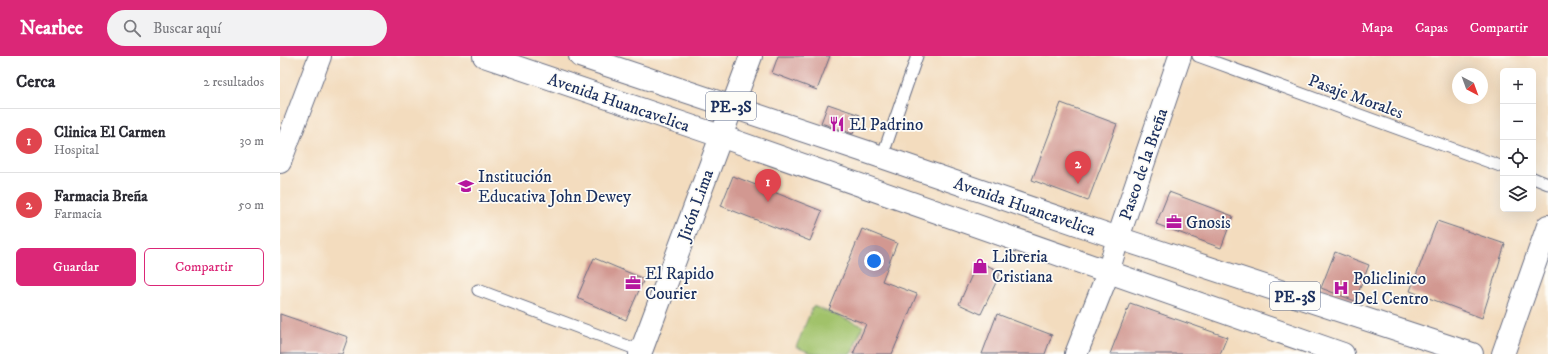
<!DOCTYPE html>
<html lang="es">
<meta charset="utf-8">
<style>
body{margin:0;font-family:"IM FELL DW Pica",serif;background:#f2f2f3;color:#2b2b33}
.controls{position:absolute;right:12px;top:12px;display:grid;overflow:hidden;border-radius:6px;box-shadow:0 4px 16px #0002}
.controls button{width:36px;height:36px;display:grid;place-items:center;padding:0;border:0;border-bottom:1px solid #e1e1e2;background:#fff;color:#2b2b33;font:20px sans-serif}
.compass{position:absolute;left:1172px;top:12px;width:36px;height:36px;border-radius:50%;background:#fff;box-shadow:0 4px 16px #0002;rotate:139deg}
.you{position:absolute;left:594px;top:205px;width:14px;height:14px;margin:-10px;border:3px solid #fff;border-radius:50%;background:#1a73e8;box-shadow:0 0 0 6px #1a73e833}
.badge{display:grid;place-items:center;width:26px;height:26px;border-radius:50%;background:#db2777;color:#fff;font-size:13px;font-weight:700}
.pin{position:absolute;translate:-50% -33px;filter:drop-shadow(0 1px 2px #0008)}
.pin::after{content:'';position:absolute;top:21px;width:14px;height:12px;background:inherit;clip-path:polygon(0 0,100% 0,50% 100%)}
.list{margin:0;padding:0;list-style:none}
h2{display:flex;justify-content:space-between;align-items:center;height:52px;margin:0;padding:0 16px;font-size:17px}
h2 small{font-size:13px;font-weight:400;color:#7c7c81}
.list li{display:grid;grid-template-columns:26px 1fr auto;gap:12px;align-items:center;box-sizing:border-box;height:64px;padding:0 16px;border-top:1px solid #e1e1e2}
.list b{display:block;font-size:15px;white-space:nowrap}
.list p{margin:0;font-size:13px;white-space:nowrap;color:#7c7c81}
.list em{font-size:13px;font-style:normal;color:#7c7c81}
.actions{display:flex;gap:8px;padding:12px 16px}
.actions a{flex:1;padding:9px 0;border:1px solid #db2777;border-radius:6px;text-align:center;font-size:14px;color:#db2777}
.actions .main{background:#db2777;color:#fff}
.icon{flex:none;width:22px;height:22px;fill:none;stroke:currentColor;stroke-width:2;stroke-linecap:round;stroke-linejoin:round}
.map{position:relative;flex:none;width:1268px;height:298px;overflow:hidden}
header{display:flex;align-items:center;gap:24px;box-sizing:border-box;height:56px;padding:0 20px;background:#db2777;color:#fff}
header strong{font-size:19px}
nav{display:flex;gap:22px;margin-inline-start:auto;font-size:14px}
.search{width:280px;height:36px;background:#f2f2f3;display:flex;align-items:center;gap:10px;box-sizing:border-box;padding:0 14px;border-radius:22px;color:#7c7c81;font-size:15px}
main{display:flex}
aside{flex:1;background:#fff}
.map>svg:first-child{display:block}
.green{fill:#a1c26a;stroke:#5e7864}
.building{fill:#d29891}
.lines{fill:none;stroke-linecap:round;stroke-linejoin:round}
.service-casing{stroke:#676c80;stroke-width:13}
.minor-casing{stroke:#676c80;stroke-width:24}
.tertiary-casing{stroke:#676c80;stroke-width:24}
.primary-casing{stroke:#676c80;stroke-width:24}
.trunk-casing{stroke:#676c80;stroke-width:24}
.service{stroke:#fff;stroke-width:11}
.minor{stroke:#fff;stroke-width:22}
.tertiary{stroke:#fff;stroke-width:22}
.primary{stroke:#fff;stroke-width:22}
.trunk{stroke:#fff;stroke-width:22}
.labels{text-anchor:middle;stroke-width:3.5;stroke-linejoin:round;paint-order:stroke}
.shield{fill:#fdfcf7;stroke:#5f6c8c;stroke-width:1}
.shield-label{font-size:16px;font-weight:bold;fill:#1b2f5e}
.street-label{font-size:17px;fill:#1b2f5e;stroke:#fdfcf7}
.poi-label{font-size:17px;fill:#1b2f5e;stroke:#fdfcf7;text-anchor:start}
</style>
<header>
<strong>Nearbee</strong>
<div class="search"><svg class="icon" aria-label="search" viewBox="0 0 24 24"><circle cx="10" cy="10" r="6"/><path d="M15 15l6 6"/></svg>Buscar aquí</div>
<nav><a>Mapa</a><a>Capas</a><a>Compartir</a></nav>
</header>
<main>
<aside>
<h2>Cerca<small>2 resultados</small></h2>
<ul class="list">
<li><span class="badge" style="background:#e0444e">1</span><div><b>Clinica El Carmen</b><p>Hospital</p></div><em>30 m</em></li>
<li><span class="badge" style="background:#e0444e">2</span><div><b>Farmacia Breña</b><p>Farmacia</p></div><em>50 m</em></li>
</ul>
<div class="actions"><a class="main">Guardar</a><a>Compartir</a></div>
</aside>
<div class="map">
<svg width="1268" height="298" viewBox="0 0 1268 298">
<rect width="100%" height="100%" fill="#fdfcf7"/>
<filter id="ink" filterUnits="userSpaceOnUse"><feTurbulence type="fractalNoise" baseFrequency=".025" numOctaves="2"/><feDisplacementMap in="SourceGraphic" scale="8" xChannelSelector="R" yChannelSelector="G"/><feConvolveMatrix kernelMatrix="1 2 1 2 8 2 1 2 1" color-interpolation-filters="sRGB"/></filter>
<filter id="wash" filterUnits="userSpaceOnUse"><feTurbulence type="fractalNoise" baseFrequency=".012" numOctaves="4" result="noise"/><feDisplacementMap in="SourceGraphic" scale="16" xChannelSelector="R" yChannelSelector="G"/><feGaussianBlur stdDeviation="0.9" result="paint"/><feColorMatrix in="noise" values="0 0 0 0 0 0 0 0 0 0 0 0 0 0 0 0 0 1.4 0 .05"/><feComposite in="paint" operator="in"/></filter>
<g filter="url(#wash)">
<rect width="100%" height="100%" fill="#f3dcbe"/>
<path class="green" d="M533 250 583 270 571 298H534L516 291Z"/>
<g id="blocks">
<g class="building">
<path d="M498 0H550L537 34 492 17Z"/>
<path d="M781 47 837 68 808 145 752 124Z"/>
<path d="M548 48 580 59 573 78 541 67Z"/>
<path d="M453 120 542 155 530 185 441 150Z"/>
<path d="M889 136 953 160 941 192 876 168Z"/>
<path d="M1157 165 1225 188 1202 262 1130 235Z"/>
<path d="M582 173 617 187 602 225 637 238 612 298H573L586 268 549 254Z"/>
<path d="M1055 196 1089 209 1075 245 1041 232Z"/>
<path d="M314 202 364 223 346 264 297 242Z"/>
<path d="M698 205 721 216 701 258 679 248Z"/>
<path d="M850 247 947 281 940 298H830Z"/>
<path d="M0 258 68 281 62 298H0Z"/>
<path d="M717 258 772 279 765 298H702Z"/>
</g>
</g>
</g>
<g filter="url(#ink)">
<use href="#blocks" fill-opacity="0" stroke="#676c80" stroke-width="1"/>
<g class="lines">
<defs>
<g id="service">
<path d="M918 0 1223 111"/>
<path d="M602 101 637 0"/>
<path d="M1253 122 1268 128"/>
<path d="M198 234 361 295"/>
</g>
<g id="minor">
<path d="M0 106 40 0"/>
<path d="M828 217 838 182 900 0"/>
<path d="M360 298 471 0"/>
</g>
<path id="tertiary" d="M796 298 828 217"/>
<path id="primary" d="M1223 298 1268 170"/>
<g id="trunk">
<path d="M204 0 440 80 1063 298"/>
<path d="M300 0 602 101 838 182 1192 298"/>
</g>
</defs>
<use href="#service" class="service-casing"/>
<use href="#minor" class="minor-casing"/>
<use href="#tertiary" class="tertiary-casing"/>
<use href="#primary" class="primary-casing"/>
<use href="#trunk" class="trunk-casing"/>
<use href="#service" class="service"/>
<use href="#minor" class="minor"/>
<use href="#tertiary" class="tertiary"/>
<use href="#primary" class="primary"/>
<use href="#trunk" class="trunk"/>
</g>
</g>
<defs>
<symbol id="restaurant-bare" viewBox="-9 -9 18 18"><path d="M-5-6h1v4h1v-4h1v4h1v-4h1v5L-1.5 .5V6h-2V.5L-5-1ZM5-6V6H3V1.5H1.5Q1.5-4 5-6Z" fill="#b5179e" stroke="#fdfcf7" stroke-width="2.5" paint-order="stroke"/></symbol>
<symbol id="school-bare" viewBox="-9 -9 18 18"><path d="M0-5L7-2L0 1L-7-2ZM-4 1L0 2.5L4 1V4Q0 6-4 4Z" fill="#b5179e" stroke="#fdfcf7" stroke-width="2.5" paint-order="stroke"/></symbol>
<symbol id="office-bare" viewBox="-9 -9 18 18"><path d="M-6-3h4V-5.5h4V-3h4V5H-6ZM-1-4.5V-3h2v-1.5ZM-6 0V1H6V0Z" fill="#b5179e" stroke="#fdfcf7" stroke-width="2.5" paint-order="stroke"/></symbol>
<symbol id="shop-bare" viewBox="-9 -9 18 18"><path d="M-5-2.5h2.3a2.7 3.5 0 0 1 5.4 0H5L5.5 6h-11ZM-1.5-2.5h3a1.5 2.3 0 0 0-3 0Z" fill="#b5179e" stroke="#fdfcf7" stroke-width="2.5" paint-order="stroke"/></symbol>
<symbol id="hospital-bare" viewBox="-9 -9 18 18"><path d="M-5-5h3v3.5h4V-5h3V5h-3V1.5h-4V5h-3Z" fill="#b5179e" stroke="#fdfcf7" stroke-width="2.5" paint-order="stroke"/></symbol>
</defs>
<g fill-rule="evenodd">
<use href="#restaurant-bare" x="546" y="57" width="22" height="22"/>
<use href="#school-bare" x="175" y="119" width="22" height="22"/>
<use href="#office-bare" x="883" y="155" width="22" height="22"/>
<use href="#shop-bare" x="689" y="199" width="22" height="22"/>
<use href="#office-bare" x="342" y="216" width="22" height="22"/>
<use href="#hospital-bare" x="1050" y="221" width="22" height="22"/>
</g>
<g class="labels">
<g class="shield">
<rect x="426" y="36" width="50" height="28" rx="3"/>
<rect x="990" y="226" width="50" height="28" rx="3"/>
</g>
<g class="shield-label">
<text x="451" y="56">PE-3S</text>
<text x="1015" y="246">PE-3S</text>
</g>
<g class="street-label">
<text transform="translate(1076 40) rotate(20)" y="6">Pasaje Morales</text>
<text transform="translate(339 46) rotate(19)" y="6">Avenida Huancavelica</text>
<text transform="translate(863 108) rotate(-71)" y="6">Paseo de la Breña</text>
<text transform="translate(415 149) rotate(-70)" y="6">Jirón Lima</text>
<text transform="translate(745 150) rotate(19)" y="6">Avenida Huancavelica</text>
</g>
<g class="poi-label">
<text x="569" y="74">El Padrino</text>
<text x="198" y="126">Institución<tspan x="198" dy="20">Educativa John Dewey</tspan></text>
<text x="906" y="172">Gnosis</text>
<text x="712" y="206">Libreria<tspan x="712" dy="20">Cristiana</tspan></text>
<text x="365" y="223">El Rapido<tspan x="365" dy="20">Courier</tspan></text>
<text x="1073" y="228">Policlinico<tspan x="1073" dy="20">Del Centro</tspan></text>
</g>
</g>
</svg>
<div class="controls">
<button>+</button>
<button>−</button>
<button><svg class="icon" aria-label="locate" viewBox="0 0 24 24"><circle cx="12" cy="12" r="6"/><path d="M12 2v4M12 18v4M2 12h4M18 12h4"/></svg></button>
<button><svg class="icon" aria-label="layers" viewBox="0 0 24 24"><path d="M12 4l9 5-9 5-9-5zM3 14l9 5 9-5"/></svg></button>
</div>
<svg class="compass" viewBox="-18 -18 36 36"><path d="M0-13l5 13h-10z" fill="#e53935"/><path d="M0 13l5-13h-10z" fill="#7c7c81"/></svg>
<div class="you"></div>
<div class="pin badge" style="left:488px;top:146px;background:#e0444e">1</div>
<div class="pin badge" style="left:798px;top:128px;background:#e0444e">2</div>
</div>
</main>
